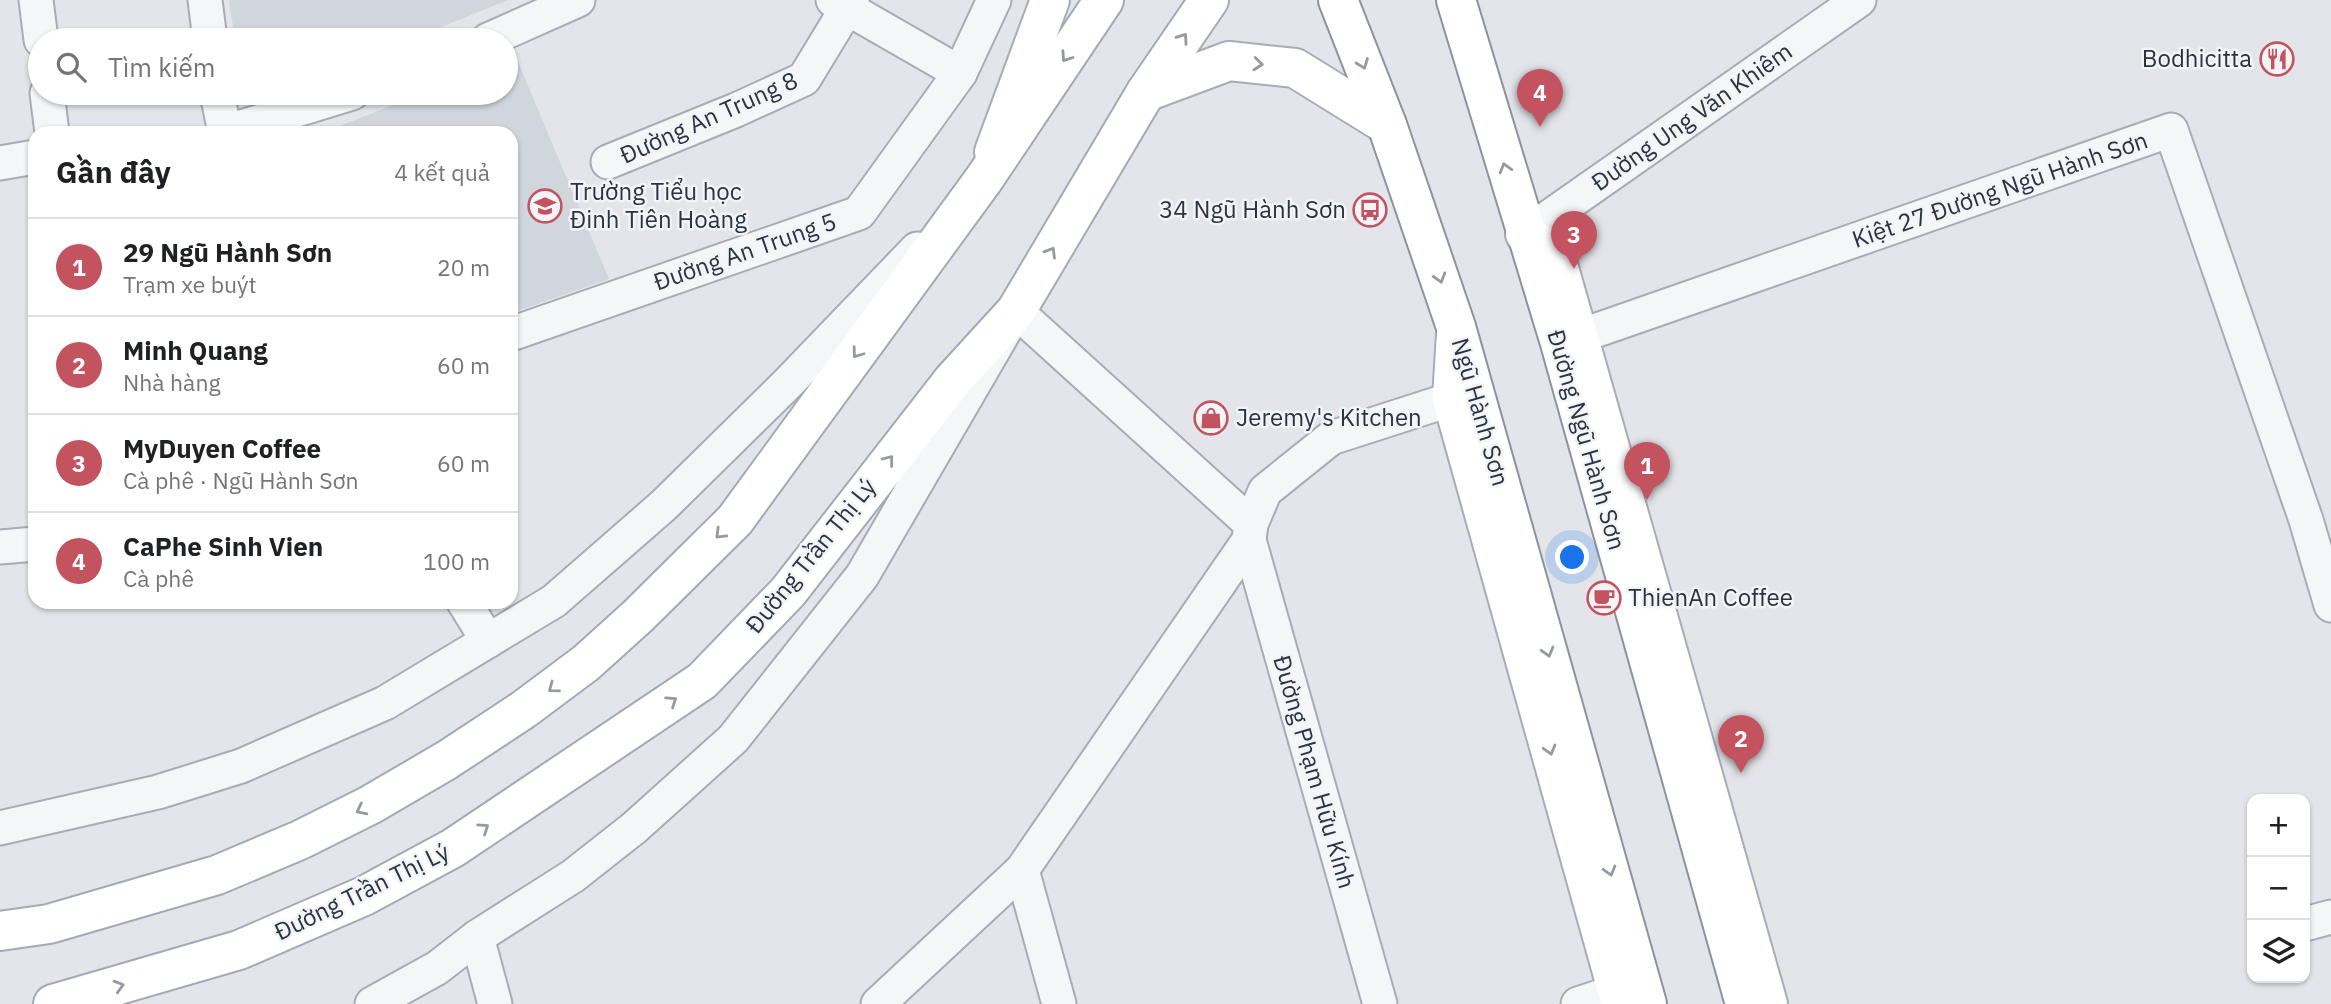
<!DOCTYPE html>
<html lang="vi">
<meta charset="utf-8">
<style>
body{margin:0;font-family:"IBM Plex Sans",sans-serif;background:#f2f2f2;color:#202124}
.controls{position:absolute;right:21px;bottom:21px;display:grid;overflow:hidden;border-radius:14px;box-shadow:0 2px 5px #0004}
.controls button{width:63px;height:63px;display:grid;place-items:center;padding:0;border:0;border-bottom:2px solid #e0e0e0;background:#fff;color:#202124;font:35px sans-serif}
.you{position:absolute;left:1573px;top:558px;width:24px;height:24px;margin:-18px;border:5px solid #fff;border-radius:50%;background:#1a73e8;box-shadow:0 0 0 10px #1a73e833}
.badge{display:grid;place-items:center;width:46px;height:46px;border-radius:50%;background:#c45360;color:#fff;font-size:23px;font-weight:700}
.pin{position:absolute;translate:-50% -58px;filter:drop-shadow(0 2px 4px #0008)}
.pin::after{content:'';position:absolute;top:37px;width:24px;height:21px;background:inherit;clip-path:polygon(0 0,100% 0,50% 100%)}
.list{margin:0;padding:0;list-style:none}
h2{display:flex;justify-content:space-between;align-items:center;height:91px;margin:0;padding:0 28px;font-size:30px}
h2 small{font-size:23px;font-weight:400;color:#757577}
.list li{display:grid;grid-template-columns:46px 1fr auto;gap:21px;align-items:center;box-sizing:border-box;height:98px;padding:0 28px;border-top:2px solid #e0e0e0}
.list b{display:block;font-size:26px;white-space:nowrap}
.list p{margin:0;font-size:23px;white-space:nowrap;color:#757577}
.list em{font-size:23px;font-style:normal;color:#757577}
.icon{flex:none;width:38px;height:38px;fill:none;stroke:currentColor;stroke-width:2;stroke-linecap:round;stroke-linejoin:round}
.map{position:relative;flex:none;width:2331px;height:1004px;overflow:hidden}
.search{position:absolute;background:#fff;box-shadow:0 2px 5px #0004;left:28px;top:28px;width:490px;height:77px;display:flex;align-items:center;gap:18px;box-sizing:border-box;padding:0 24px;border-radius:38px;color:#757577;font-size:26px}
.panel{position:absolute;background:#fff;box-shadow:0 2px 5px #0004;left:28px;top:126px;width:490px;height:483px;border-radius:21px}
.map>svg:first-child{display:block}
.built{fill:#d1d5dc}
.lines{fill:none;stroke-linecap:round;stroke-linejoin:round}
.minor-casing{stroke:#a8acb4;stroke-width:37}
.secondary-casing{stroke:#a8acb4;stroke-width:42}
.primary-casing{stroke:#a3aab5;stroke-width:42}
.trunk-casing{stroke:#8c939f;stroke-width:42}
.minor{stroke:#f5f6f8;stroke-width:33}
.secondary{stroke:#fff;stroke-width:38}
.primary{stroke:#fff;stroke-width:38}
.trunk{stroke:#fff;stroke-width:38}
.oneway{stroke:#9699a0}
.labels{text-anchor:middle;stroke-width:5;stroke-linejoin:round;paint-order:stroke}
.poi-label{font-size:24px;fill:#2c3341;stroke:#f3f4f7;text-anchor:start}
.street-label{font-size:24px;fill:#2c3341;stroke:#f3f4f7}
</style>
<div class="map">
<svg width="2331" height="1004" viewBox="0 0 2331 1004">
<rect width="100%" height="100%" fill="#e3e5ea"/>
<g class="built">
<path d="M229 0H508L409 40H235Z"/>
<path d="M516 57 609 279 511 313V133H321L425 93H506V61Z"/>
</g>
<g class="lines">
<defs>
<g id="minor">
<path d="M36 0 41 40"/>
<path d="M205 0 210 40"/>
<path d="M833 0 960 73"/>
<path d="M488 40 578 0"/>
<path d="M47 93 52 133"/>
<path d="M217 93 225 133"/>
<path d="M222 133 352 93"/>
<path d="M608 162 736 110 804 79 852 0"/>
<path d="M0 163 35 157"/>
<path d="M1525 234 1859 0"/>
<path d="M511 334 859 213 960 73 994 0"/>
<path d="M1560 343 2171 130 2306 520 2331 605"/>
<path d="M1249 540 1380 1004"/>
<path d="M0 547 35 544"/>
<path d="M464 602 488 641"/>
<path d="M0 828 158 792 241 766 385 703 554 601 664 505 787 384 917 249"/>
<path d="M1022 870 1059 1004"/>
<path d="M2305 924 2331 917"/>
<path d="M477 937 495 1004"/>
<path d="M372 1004 437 968 477 937 573 876 634 828 733 739 862 576 1016 311 1251 524"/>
<path d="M878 1004 1022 870 1249 540 1251 524 1265 491 1331 438 1452 399"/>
<path d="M1578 1004 1617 991"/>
</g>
<g id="secondary">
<path d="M1146 92 1229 61 1295 68 1387 125"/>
<path d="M994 152 1050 0"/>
<path d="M1525 234 1555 254 1768 1004"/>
<path d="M1456 333 1452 399 1621 1004"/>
</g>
<g id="primary">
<path d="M0 931 49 924 217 875 300 840 370 805 447 760 523 710 586 663 638 616 735 520 984 179 1104 0"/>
<path d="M53 1004 239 950 364 896 453 848 702 681 788 592 953 380 1016 311 1146 92 1209 0"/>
</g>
<g id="trunk">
<path d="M1338 0 1387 125 1456 327 1647 1004"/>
<path d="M1456 0 1560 343 1745 1004"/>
</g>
</defs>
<use href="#minor" class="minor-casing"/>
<use href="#secondary" class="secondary-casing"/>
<use href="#primary" class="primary-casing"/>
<use href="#trunk" class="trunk-casing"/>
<use href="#minor" class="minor"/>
<use href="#secondary" class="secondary"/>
<use href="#primary" class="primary"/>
<use href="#trunk" class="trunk"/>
</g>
<defs><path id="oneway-chevron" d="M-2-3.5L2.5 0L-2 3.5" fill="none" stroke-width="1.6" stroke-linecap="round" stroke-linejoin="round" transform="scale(1.75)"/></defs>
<g class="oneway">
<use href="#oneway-chevron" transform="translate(1183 38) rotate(-55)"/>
<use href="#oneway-chevron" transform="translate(1066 57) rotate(124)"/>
<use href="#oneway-chevron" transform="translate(1258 64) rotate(6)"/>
<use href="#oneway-chevron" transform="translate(1363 64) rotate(69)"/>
<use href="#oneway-chevron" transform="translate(1505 168) rotate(-106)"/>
<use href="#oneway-chevron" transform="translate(1051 252) rotate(-59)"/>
<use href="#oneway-chevron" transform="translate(1440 278) rotate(73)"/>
<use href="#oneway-chevron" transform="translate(857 353) rotate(126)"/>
<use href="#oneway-chevron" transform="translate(889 460) rotate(-52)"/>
<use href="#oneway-chevron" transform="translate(720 534) rotate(135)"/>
<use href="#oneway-chevron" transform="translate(1548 652) rotate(74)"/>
<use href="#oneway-chevron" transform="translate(553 688) rotate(143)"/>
<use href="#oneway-chevron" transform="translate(672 701) rotate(-34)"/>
<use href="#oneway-chevron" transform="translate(1550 750) rotate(74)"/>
<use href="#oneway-chevron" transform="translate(361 810) rotate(153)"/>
<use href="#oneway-chevron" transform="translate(484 828) rotate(-34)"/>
<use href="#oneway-chevron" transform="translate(1610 871) rotate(74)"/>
<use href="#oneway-chevron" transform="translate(119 986) rotate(-16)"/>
</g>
<defs>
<symbol id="restaurant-ring" viewBox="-11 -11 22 22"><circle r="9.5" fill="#f3f4f7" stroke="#c45360" stroke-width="1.5"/><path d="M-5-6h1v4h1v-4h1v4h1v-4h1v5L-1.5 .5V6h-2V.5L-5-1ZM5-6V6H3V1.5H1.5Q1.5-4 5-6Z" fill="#c45360"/></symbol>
<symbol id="school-ring" viewBox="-11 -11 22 22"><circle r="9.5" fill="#f3f4f7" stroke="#c45360" stroke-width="1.5"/><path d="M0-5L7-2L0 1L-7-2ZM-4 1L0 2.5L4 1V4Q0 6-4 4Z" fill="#c45360"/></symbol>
<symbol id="bus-ring" viewBox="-11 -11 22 22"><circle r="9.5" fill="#f3f4f7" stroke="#c45360" stroke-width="1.5"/><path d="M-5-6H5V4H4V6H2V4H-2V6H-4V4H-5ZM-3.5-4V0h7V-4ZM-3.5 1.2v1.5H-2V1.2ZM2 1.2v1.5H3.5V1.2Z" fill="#c45360"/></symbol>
<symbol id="shop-ring" viewBox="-11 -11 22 22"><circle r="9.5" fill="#f3f4f7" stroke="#c45360" stroke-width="1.5"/><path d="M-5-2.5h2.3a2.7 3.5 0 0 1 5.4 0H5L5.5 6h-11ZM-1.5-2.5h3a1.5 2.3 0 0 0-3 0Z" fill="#c45360"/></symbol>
<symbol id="cafe-ring" viewBox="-11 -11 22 22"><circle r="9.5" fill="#f3f4f7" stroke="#c45360" stroke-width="1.5"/><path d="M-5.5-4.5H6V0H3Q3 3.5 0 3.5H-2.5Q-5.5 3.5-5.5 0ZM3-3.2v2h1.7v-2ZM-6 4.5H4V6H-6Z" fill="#c45360"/></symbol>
</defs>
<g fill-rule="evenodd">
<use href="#restaurant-ring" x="2258" y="40" width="38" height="38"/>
<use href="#school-ring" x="526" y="187" width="38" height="38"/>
<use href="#bus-ring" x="1351" y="191" width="38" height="38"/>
<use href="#shop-ring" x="1192" y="399" width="38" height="38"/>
<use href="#cafe-ring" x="1585" y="579" width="38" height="38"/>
</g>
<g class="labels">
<g class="poi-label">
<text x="2252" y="67" text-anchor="end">Bodhicitta</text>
<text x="570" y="200">Trường Tiểu học<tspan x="570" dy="28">Đinh Tiên Hoàng</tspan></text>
<text x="1346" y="218" text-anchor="end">34 Ngũ Hành Sơn</text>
<text x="1236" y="426">Jeremy's Kitchen</text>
<text x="1628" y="606">ThienAn Coffee</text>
</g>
<g class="street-label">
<text transform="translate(1692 117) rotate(-35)" y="8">Đường Ung Văn Khiêm</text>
<text transform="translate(709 118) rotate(-24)" y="8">Đường An Trung 8</text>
<text transform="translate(2000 190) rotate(-19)" y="8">Kiệt 27 Đường Ngũ Hành Sơn</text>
<text transform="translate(745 252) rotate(-19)" y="8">Đường An Trung 5</text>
<text transform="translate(1480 412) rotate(74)" y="8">Ngũ Hành Sơn</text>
<text transform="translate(1586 440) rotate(74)" y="8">Đường Ngũ Hành Sơn</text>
<text transform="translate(811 556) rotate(-51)" y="8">Đường Trần Thị Lý</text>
<text transform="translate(1314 772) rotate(74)" y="8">Đường Phạm Hữu Kính</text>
<text transform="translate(362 892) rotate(-26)" y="8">Đường Trần Thị Lý</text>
</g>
</g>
</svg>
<div class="controls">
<button>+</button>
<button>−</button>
<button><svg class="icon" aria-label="layers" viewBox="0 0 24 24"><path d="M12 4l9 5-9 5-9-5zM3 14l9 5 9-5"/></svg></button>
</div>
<div class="you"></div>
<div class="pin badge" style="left:1647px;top:500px">1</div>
<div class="pin badge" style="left:1741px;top:773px">2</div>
<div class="pin badge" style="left:1574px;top:269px">3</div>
<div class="pin badge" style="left:1540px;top:127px">4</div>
<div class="search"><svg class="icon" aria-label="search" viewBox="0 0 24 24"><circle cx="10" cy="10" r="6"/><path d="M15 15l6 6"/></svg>Tìm kiếm</div>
<section class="panel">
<h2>Gần đây<small>4 kết quả</small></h2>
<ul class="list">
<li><span class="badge">1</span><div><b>29 Ngũ Hành Sơn</b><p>Trạm xe buýt</p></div><em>20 m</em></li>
<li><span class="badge">2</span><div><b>Minh Quang</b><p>Nhà hàng</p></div><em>60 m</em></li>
<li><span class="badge">3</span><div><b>MyDuyen Coffee</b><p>Cà phê · Ngũ Hành Sơn</p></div><em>60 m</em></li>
<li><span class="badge">4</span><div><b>CaPhe Sinh Vien</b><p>Cà phê</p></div><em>100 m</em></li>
</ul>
</section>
</div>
